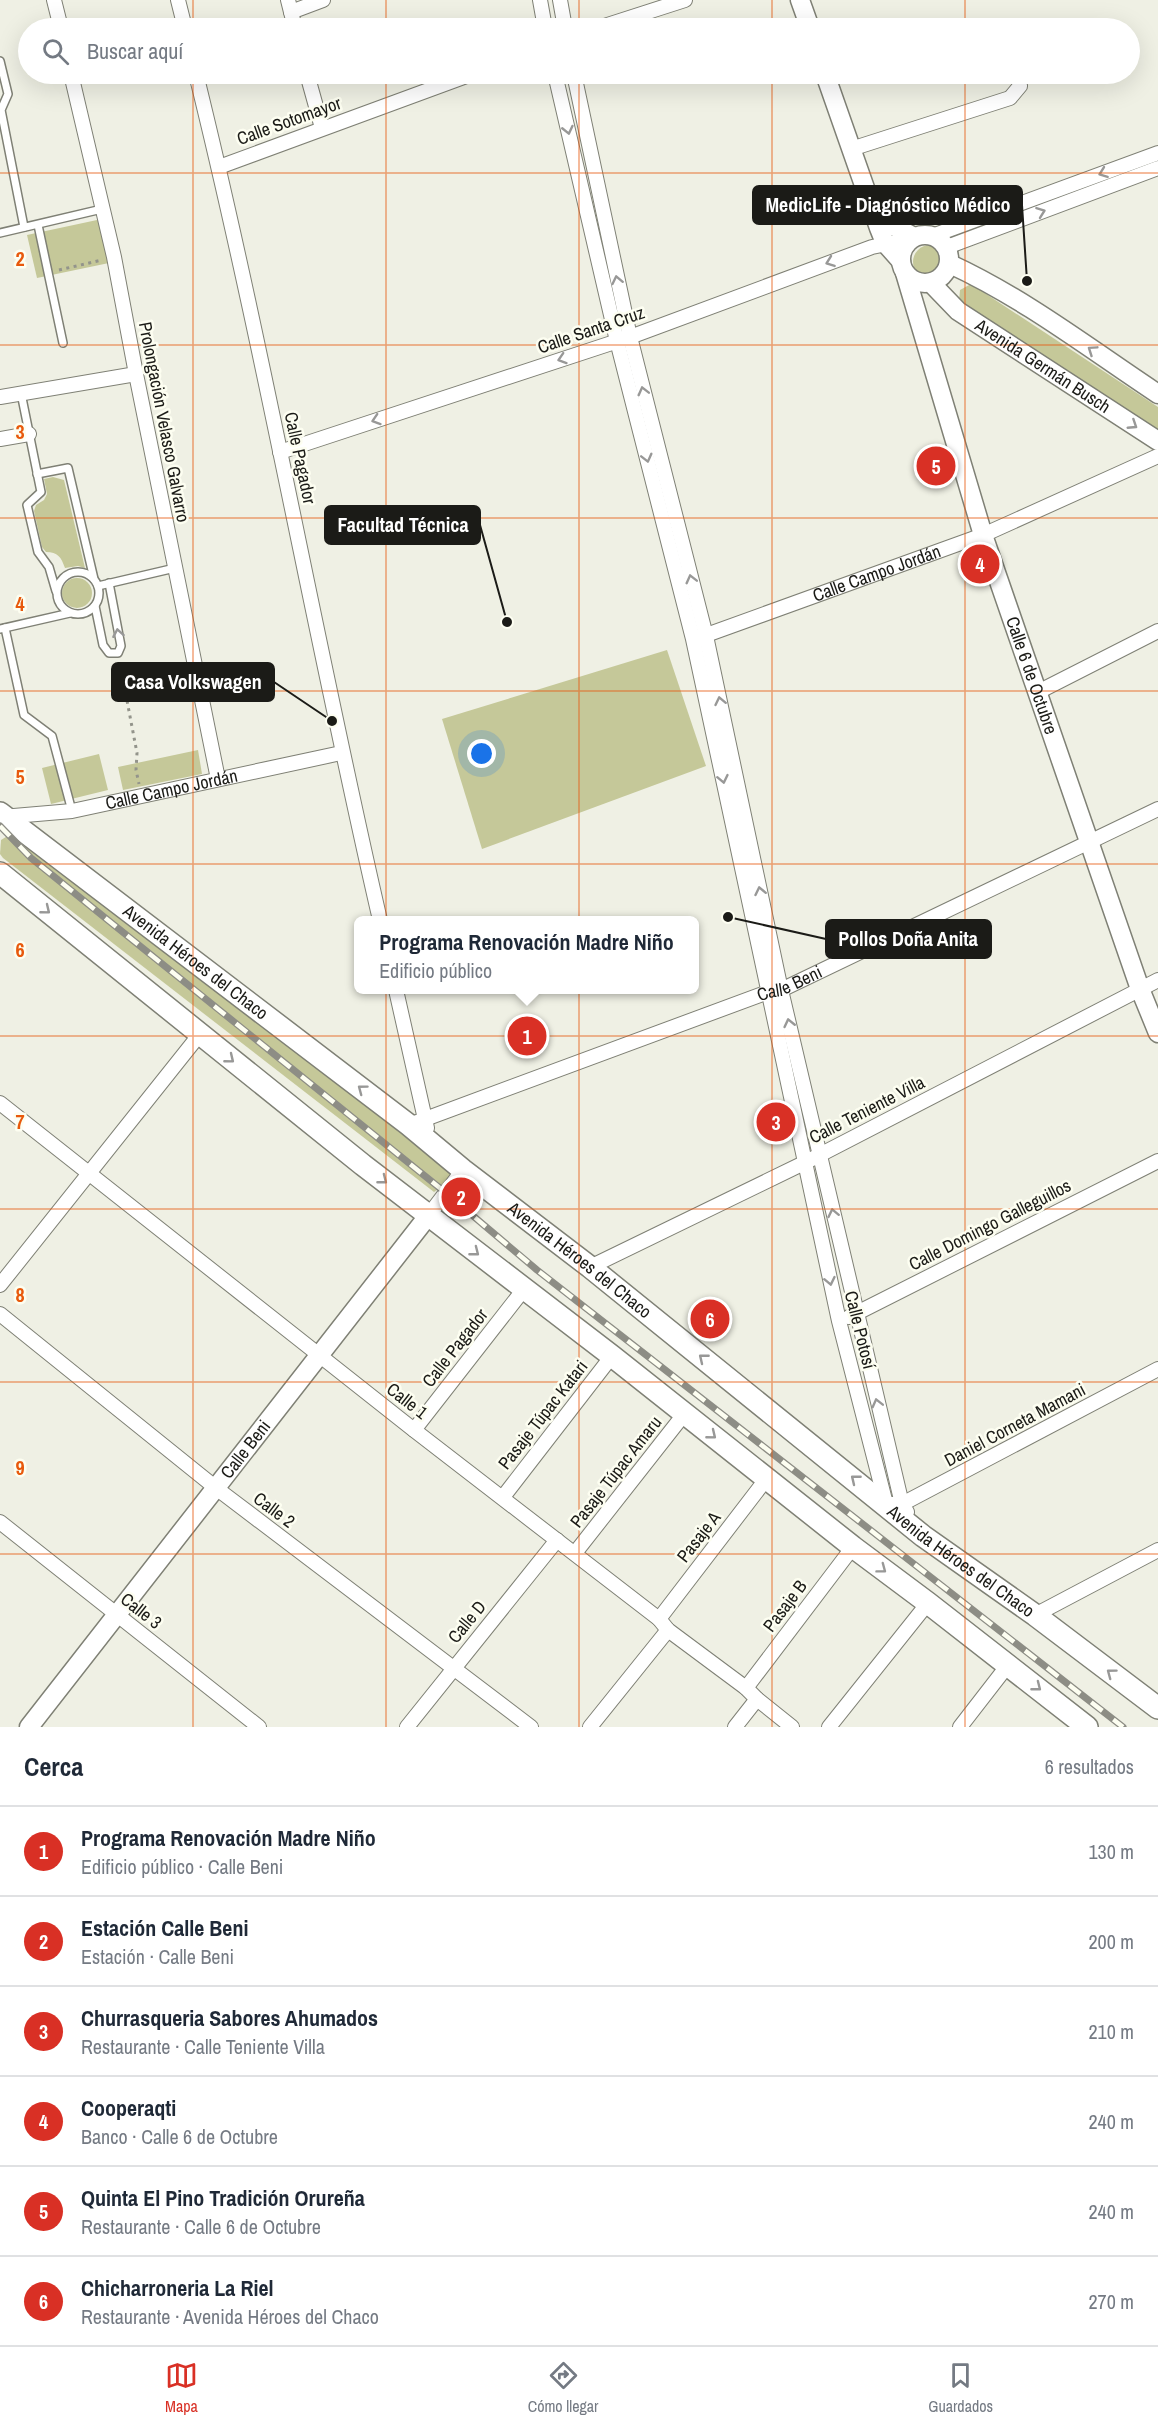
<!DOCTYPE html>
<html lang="es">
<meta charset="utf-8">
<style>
body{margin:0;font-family:"Archivo Narrow",sans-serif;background:#f2f2f3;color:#1f2937}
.you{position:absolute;left:482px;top:754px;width:21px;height:21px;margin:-15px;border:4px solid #fff;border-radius:50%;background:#1a73e8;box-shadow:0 0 0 9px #1a73e833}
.badge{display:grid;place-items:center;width:39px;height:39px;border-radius:50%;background:#d93025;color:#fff;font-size:20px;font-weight:700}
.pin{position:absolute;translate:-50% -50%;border:3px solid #fff;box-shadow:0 2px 6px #0006}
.popup{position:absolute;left:354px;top:916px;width:345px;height:78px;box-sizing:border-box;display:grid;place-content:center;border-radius:9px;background:#fff;filter:drop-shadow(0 2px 4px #0005);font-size:20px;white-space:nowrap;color:#747a83}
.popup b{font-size:22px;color:#1f2937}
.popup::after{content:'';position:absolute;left:50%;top:100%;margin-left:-12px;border:12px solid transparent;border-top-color:#fff}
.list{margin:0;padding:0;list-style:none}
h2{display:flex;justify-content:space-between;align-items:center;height:78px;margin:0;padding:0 24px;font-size:26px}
h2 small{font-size:20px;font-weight:400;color:#747a83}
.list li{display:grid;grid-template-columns:39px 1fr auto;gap:18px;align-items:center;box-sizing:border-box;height:90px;padding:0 24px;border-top:2px solid #e0e1e3}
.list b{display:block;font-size:22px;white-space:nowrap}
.list p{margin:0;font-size:20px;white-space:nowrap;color:#747a83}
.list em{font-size:20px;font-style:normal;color:#747a83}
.icon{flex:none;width:33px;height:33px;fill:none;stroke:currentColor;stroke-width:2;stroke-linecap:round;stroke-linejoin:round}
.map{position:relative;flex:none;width:1158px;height:1727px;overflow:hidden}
.search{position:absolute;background:#fff;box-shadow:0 6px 24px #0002;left:18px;right:18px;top:18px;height:66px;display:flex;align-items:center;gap:15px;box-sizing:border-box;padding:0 21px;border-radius:33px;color:#747a83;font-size:22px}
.sheet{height:618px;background:#fff}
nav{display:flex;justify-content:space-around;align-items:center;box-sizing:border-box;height:84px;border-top:2px solid #e0e1e3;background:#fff;font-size:16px;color:#747a83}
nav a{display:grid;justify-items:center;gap:3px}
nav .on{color:#d93025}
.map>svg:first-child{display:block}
.green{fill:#c5c899}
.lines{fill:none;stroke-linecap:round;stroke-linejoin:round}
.lane-casing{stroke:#7f8075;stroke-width:10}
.street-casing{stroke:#7f8075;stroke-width:16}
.secondary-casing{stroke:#7f8075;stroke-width:21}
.primary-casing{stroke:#7f8075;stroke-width:24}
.path{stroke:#93948b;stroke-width:3;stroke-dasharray:3 4.5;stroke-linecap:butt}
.lane{stroke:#fff;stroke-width:7}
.street{stroke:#fff;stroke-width:14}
.secondary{stroke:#fff;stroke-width:18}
.primary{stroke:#fff;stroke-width:21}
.rail-casing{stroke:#8d8d85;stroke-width:7}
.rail{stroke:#fdfef1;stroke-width:4.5;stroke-dasharray:14;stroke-linecap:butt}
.oneway{stroke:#989897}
.grid{fill:none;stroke:#e8590c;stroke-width:1.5;stroke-opacity:0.55}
.labels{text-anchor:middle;stroke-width:5;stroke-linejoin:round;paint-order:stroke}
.street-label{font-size:18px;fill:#1b1b17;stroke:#fdfef1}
.grid-label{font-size:20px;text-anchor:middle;font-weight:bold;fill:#e8590c;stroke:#fdfef1;stroke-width:5;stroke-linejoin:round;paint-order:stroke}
.leader{fill:none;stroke:#1b1b17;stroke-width:2}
.callout-dot{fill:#1b1b17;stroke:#fdfef1;stroke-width:2}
.callout{fill:#1b1b17;stroke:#1b1b17;stroke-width:2}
.callout-label{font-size:20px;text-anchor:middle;font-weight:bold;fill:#fff}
</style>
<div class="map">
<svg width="1158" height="1727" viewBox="0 0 1158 1727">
<rect width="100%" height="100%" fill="#eff0e4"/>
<g class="green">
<path d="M97 220 101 224 109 263 37 278 27 235Z"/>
<circle cx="930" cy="262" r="17"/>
<path d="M971 284 1158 407V433L959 301 960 290Z"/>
<path d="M53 477 64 480 85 568 78 566 65 568C61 557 58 552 46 552L42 547 34 511 36 505 44 500 47 494 44 479Z"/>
<circle cx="77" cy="593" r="15"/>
<path d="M667 650 706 766 482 849 442 719Z"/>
<path d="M198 750 202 774 123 790 118 767Z"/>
<path d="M99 754 108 790 51 804 42 768Z"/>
<path d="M14 832 447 1165 452 1174 448 1182 434 1192 3 858 0 854 1 840Z"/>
</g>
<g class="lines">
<defs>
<g id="lane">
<path d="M0 61 8 94 1 110 24 227"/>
<path d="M38 225 63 343"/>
<path d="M0 233 102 209"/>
<path d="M21 393 41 492 27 505 38 552 49 567 56 591"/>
<path d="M37 474 68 468 94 579"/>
<circle cx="78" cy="593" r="21"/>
<path d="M98 586 175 568"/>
<path d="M95 606 103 645 109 653H118L121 646 109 583"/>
<path d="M5 628 24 715 52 736 72 811"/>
<path d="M0 629 70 613"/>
</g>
<g id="street">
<path d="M54 0 61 28"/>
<path d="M178 0 185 28"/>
<path d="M288 0 295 28"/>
<path d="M540 0 545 28"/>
<path d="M560 0 565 28"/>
<path d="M291 12 323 0"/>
<path d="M598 28 685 0"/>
<path d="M71 74 114 257 136 374 218 779"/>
<path d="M196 74C265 354 315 639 380 920"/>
<path d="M307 74 322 128"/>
<path d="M555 74 617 341 693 639 839 1321 886 1504H902L1158 1369"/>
<path d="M574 74 630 337 706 636 781 990 902 1504 907 1512"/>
<path d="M851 149 1010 98 1020 86 1017 74"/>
<path d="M219 167 472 74"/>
<path d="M932 236 1158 153"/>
<path d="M947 247 1158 168"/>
<path d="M0 397 136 374"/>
<path d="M0 439 29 434"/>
<path d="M280 452 630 337 872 247 911 239"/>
<path id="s1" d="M698 638 983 535 1158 456"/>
<path d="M1038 692 1158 631"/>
<path id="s2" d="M2 817 72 811 341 753"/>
<path d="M396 990 427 1128"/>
<path d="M0 1103 414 1430 659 1619 668 1630 746 1688 757 1699 792 1727"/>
<path id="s3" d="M409 1125 768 992 781 990 1158 809"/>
<path d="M428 1216 463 1170"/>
<path d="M590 1267 806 1162 1158 980"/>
<path d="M0 1285 200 1034"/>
<path d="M0 1314 216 1488 531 1727"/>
<path d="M849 1317 1158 1161"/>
<path d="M414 1430 524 1289"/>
<path d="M503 1497 612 1356"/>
<path d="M0 1522 259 1727"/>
<path d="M575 1553 685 1413"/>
<path d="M1035 1615 1158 1550"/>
<path d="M659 1619 767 1478"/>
<path d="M746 1688 853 1547"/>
<path d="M407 1727 557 1540"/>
<path d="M590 1727 668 1630"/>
<path d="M735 1727 757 1699"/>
<path d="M829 1727 928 1603"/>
<path d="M960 1727 1008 1665"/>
</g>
<g id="secondary">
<path d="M800 0 810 28"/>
<path d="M825 74 879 228 885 243 901 261"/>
<path d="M875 216 914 237"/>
<circle cx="925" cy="259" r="24"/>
<path d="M950 264C1024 298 1090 349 1158 394"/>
<path id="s4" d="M905 273 983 535 1140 989 1158 1033"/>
<path id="s5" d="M931 283 958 311 1158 441"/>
<path id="s6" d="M29 1727 428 1216"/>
</g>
<g id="primary">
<path id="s7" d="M0 813 409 1125 463 1170 590 1267 923 1536 1035 1615 1158 1708"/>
<path d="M0 873 363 1165 612 1356 853 1547 928 1603 1087 1727"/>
</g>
</defs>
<use href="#lane" class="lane-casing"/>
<use href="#street" class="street-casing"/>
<use href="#secondary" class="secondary-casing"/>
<use href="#primary" class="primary-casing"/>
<g class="path">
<path d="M59 270 102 260"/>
<path d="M120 664 137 753 136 770 139 784"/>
</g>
<use href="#lane" class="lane"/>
<use href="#street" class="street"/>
<use href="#secondary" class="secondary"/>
<use href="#primary" class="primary"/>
<defs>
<path id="rail" d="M0 826 31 858 446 1193 537 1270 1123 1727"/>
</defs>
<use href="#rail" class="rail-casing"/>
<use href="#rail" class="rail"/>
</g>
<defs><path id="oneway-chevron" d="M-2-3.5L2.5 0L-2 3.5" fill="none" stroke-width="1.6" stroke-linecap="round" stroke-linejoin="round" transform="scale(1.5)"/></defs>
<g class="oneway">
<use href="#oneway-chevron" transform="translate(568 130) rotate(77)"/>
<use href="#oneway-chevron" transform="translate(1103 173) rotate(160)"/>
<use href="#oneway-chevron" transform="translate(1041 212) rotate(-20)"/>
<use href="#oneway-chevron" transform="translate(830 262) rotate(160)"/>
<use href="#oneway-chevron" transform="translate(617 280) rotate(-102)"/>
<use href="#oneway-chevron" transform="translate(1092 350) rotate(-146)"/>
<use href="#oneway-chevron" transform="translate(562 359) rotate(162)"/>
<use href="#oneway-chevron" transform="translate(643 391) rotate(-104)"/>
<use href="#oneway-chevron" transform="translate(376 420) rotate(162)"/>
<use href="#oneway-chevron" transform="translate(1133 425) rotate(33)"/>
<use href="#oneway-chevron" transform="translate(647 458) rotate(76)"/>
<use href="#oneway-chevron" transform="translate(691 579) rotate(-104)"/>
<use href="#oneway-chevron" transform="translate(118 633) rotate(-100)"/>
<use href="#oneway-chevron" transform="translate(720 701) rotate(-102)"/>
<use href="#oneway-chevron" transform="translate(723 779) rotate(78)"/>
<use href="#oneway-chevron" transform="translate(760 891) rotate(-102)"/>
<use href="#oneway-chevron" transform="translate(46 910) rotate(39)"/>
<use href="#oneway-chevron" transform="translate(789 1023) rotate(-103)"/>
<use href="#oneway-chevron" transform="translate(230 1059) rotate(39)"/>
<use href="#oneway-chevron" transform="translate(362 1089) rotate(-143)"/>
<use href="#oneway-chevron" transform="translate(383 1180) rotate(38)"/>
<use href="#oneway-chevron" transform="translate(833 1213) rotate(-102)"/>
<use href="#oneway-chevron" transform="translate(475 1252) rotate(38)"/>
<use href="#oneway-chevron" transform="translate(830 1281) rotate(78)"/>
<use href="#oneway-chevron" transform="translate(703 1358) rotate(-141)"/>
<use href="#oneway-chevron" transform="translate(877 1403) rotate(-104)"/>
<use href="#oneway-chevron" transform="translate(712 1435) rotate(39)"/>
<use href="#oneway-chevron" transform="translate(855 1479) rotate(-141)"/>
<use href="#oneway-chevron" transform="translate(882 1569) rotate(37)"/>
<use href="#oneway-chevron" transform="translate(1111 1673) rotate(-143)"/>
<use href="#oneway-chevron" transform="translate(1037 1687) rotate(38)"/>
</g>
<path class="grid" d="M193 0V28M386 0V28M579 0V28M772 0V28M965 0V28M193 74V1727M386 74V1727M579 74V1727M772 74V1727M965 74V1727M0 173H1158M0 345H1158M0 518H1158M0 691H1158M0 864H1158M0 1036H1158M0 1209H1158M0 1382H1158M0 1554H1158"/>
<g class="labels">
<g class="street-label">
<text transform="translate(289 121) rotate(-20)" y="6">Calle Sotomayor</text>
<text transform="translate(591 330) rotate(-19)" y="6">Calle Santa Cruz</text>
<text dy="6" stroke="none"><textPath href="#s5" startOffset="140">Avenida Germán Busch</textPath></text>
<text transform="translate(164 422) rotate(79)" y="6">Prolongación Velasco Galvarro</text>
<text transform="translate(300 458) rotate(78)" y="6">Calle Pagador</text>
<text dy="6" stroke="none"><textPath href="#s1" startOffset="190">Calle Campo Jordán</textPath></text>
<text dy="6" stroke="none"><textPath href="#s4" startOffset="422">Calle 6 de Octubre</textPath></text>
<text dy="6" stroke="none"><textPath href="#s2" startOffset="172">Calle Campo Jordán</textPath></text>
<text dy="6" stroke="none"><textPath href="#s7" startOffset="246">Avenida Héroes del Chaco</textPath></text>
<text dy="6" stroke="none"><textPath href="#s3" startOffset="406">Calle Beni</textPath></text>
<text transform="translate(867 1110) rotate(-27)" y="6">Calle Teniente Villa</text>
<text transform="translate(990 1225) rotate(-27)" y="6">Calle Domingo Galleguillos</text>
<text dy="6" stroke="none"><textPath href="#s7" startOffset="732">Avenida Héroes del Chaco</textPath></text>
<text transform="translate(860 1330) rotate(76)" y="6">Calle Potosí</text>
<text transform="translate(455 1348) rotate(-52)" y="6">Calle Pagador</text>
<text transform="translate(407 1401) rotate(38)" y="6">Calle 1</text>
<text transform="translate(543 1415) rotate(-52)" y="6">Pasaje Túpac Katari</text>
<text transform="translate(1015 1425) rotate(-28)" y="6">Daniel Corneta Mamani</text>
<text dy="6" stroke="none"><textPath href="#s6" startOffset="352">Calle Beni</textPath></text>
<text transform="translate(616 1472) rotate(-52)" y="6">Pasaje Túpac Amaru</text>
<text transform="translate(274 1510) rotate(37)" y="6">Calle 2</text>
<text transform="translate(699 1537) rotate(-52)" y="6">Pasaje A</text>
<text dy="6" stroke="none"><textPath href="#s7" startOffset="1218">Avenida Héroes del Chaco</textPath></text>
<text transform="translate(785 1606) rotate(-53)" y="6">Pasaje B</text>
<text transform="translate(141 1611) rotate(38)" y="6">Calle 3</text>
<text transform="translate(467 1622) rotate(-51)" y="6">Calle D</text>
</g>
</g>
<g class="grid-label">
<text x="20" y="266">2</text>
<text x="20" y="439">3</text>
<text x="20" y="611">4</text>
<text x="20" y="784">5</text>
<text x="20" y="957">6</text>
<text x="20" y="1129">7</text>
<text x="20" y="1302">8</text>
<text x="20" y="1475">9</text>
</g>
<path class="leader" d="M1027 281L1022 205M507 622L480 525M332 721L274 682M728 917L826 939"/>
<g class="callout-dot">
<circle cx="1027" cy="281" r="6"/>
<circle cx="507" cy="622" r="6"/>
<circle cx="332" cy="721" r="6"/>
<circle cx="728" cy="917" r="6"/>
</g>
<g class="callout">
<rect x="753" y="186" width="269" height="38" rx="6"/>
<rect x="325" y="506" width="155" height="38" rx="6"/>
<rect x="112" y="663" width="162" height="38" rx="6"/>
<rect x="826" y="920" width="165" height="38" rx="6"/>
</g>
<g class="callout-label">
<text x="888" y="212">MedicLife - Diagnóstico Médico</text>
<text x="403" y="532">Facultad Técnica</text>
<text x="193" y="689">Casa Volkswagen</text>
<text x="908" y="946">Pollos Doña Anita</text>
</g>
</svg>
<div class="you"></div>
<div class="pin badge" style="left:527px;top:1036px">1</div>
<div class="popup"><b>Programa Renovación Madre Niño</b>Edificio público</div>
<div class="pin badge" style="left:461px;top:1197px">2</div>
<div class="pin badge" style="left:776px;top:1122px">3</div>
<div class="pin badge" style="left:980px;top:564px">4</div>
<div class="pin badge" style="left:936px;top:466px">5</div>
<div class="pin badge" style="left:710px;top:1319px">6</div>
<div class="search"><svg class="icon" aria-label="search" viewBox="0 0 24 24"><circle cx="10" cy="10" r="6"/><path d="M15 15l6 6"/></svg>Buscar aquí</div>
</div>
<section class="sheet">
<h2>Cerca<small>6 resultados</small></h2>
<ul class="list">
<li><span class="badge">1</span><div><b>Programa Renovación Madre Niño</b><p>Edificio público · Calle Beni</p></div><em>130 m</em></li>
<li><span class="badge">2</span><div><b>Estación Calle Beni</b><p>Estación · Calle Beni</p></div><em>200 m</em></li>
<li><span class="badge">3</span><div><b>Churrasqueria Sabores Ahumados</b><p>Restaurante · Calle Teniente Villa</p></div><em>210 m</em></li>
<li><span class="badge">4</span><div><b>Cooperaqti</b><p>Banco · Calle 6 de Octubre</p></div><em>240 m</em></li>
<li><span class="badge">5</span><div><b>Quinta El Pino Tradición Orureña</b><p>Restaurante · Calle 6 de Octubre</p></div><em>240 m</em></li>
<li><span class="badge">6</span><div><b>Chicharroneria La Riel</b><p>Restaurante · Avenida Héroes del Chaco</p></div><em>270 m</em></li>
</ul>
</section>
<nav>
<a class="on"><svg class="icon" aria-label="map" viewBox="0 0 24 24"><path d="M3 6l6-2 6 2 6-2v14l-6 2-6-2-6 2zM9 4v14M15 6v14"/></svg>Mapa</a>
<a><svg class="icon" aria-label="directions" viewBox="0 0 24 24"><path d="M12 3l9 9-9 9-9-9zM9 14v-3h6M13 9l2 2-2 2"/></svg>Cómo llegar</a>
<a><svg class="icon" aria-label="saved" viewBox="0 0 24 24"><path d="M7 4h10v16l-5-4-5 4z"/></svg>Guardados</a>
</nav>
